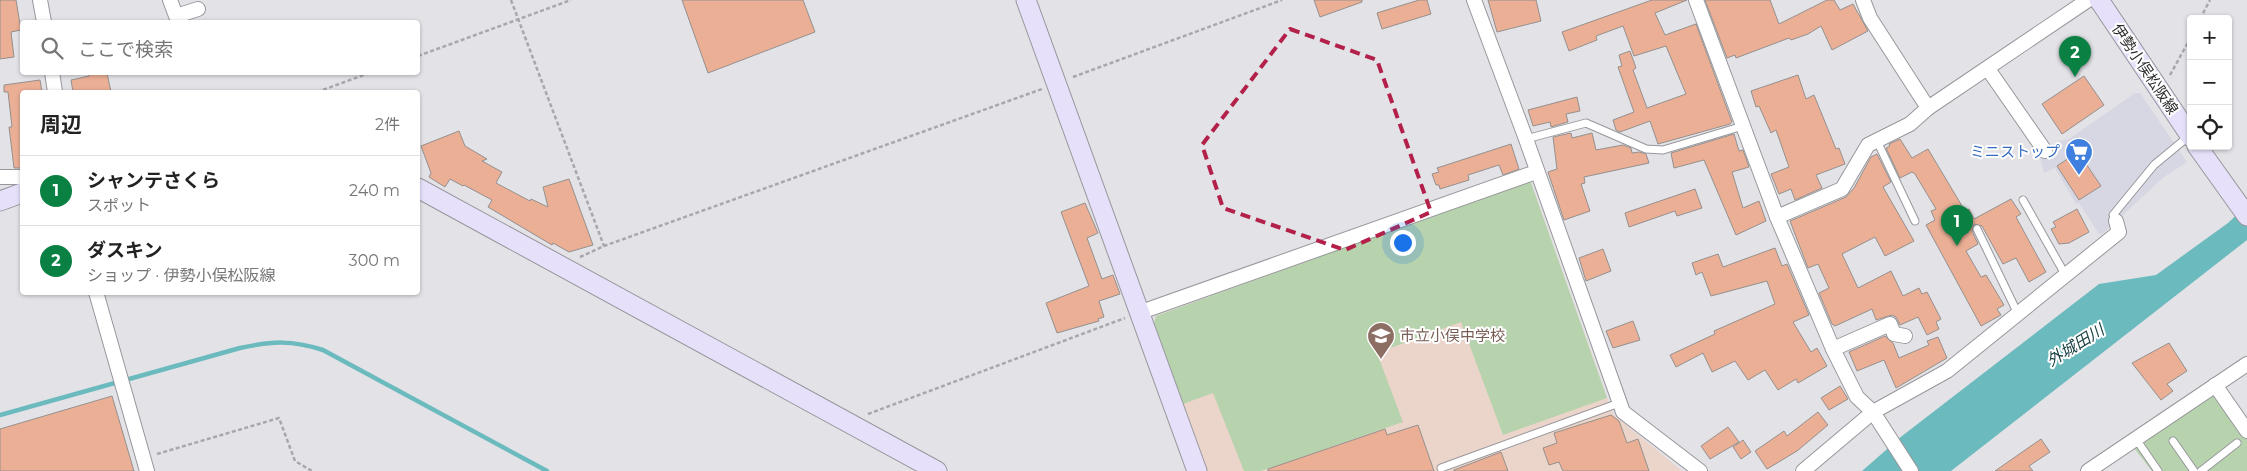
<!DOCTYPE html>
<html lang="ja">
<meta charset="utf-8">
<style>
body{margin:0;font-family:Montserrat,"Noto Sans JP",sans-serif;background:#f2f2f2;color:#222}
.controls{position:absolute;right:15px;top:15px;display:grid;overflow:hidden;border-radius:5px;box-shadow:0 1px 4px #0004}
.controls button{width:45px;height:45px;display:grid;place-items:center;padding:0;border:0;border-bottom:1px solid #e0e0e0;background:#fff;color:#222;font:25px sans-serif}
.you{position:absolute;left:1402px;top:242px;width:18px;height:18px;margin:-12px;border:4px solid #fff;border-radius:50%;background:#1a73e8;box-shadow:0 0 0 8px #1a73e833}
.badge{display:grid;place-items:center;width:32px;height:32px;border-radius:50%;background:#0b8043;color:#fff;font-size:16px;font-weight:700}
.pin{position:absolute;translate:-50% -41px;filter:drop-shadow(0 1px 2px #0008)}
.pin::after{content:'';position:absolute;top:26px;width:18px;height:15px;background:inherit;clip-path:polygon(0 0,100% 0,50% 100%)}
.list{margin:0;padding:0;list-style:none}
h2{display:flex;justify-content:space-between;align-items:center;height:65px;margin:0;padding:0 20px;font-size:21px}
h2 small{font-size:16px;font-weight:400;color:#767676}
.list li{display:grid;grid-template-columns:32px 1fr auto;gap:15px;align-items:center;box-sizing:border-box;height:70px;padding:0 20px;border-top:1px solid #e0e0e0}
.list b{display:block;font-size:19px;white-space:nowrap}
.list p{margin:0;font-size:16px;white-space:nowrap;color:#767676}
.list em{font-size:16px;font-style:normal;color:#767676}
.icon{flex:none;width:28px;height:28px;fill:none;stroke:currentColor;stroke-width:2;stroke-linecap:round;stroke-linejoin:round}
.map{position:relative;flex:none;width:2247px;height:471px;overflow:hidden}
.search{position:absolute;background:#fff;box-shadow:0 1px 4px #0004;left:20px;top:20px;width:400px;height:55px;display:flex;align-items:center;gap:12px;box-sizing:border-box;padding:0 18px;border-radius:5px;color:#767676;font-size:19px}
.panel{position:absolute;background:#fff;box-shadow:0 1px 4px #0004;left:20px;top:90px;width:400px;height:205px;border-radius:5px}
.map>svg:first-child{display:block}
.built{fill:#d6d7e3}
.education{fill:#ebd4c9}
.green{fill:#b7d3ad}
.water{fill:#6bbabe}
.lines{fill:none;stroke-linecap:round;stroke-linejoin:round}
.stream{stroke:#6bbabe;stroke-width:4.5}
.building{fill:#eaaf95;stroke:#95908e}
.lane-casing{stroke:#97979c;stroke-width:9}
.street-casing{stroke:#97979c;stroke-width:16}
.secondary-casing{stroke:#97979c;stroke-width:21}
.path{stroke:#a8a8ac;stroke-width:2.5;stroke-dasharray:4 2.5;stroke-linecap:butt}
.lane{stroke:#fff;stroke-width:7}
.street{stroke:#fff;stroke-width:14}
.secondary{stroke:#e7e0fa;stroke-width:19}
.marked{fill:none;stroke:#b3214a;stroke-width:4;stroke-dasharray:10 6;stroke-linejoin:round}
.labels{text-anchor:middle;stroke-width:4;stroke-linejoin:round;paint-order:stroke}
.street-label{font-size:15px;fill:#2c2c2e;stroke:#fff}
.shop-label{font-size:15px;fill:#366cbe;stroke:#fff;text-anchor:end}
.education-label{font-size:15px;fill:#785e54;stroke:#fff;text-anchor:start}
.water-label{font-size:16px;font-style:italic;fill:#1c4245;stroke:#fff}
</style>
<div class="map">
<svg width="2247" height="471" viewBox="0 0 2247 471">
<rect width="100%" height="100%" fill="#e2e2e7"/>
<path class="built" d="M2135 93H2140L2187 162 2164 177 2102 234H2099L2079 203 2076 204 2055 168 2044 173 2039 154 2059 141 2069 139Z"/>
<path class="education" d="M1530 180 1613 414 1682 471H1207L1154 323 1156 316Z"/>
<g class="green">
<path d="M1530 180 1607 398 1503 435 1461 322 1377 353 1403 422 1261 471H1244L1213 393 1183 404 1154 323 1156 316Z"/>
<path d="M2215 385 2247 431V471H2152L2130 443Z"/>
</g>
<path class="water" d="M2247 205V240L1951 471H1862L1902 436 2099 284 2156 275 2228 223Z"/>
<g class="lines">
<path class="stream" d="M0 415 240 348C272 341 292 340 323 350L547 471"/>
</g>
<g class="building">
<path d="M0 0H16L21 30 11 32 14 57 0 59Z"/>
<path d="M682 0H803L815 32 708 73Z"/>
<path d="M1314 0H1362V2L1320 17Z"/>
<path d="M1419 0H1427L1431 14 1382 29 1377 13Z"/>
<path d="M1488 0H1536L1541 21 1497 32Z"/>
<path d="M1652 0H1687L1655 13 1665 35 1696 24 1732 122 1730 124 1658 144 1650 121 1620 132 1616 130 1613 120 1634 112 1618 67 1622 66 1619 55 1630 51 1636 68 1633 70 1647 108 1686 94 1666 46 1634 56 1623 26 1596 36 1597 40 1569 51 1562 32Z"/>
<path d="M1705 0H1770L1779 24 1827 0H1834L1840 10 1853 4 1868 31 1832 50 1821 26 1808 34 1791 40 1789 38 1736 58 1735 55 1727 58Z"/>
<path d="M88 72 107 73 111 92H73L71 80 89 76Z"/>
<path d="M1798 75 1806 99 1814 95 1836 149 1839 148 1845 164 1816 175 1822 188 1795 200 1791 189 1779 194 1771 174 1789 167 1776 130 1771 133 1759 106 1756 107 1751 91Z"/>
<path d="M2084 76 2104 105 2062 134 2042 104Z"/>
<path d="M40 80 42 92H22V168H14L9 127H12L8 92H4V85Z"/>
<path d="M1577 97 1580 111 1566 114 1568 122 1551 127 1550 122 1533 126 1528 110Z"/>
<path d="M459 131 465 146 487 159 482 161 502 172 496 183 530 201 531 199 548 207 543 187 569 179 593 245 569 252 553 243 552 245 488 207 492 200 464 185 463 186 450 179 445 187 429 177 431 173 421 146Z"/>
<path d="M1571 133 1572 138 1592 133 1596 150 1623 145 1631 148 1632 153 1639 152 1646 154 1649 163 1584 177 1585 183 1581 184 1590 211 1564 220 1548 172 1557 169 1553 137Z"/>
<path d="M1734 134 1739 151 1743 150 1749 167 1732 172 1743 208 1759 201 1766 221 1736 235 1704 160 1674 168 1671 153Z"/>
<path d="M1900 139 1912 158 1928 149 1965 211 1969 209 1974 219 2011 199 2021 214 2016 217 2046 272 2029 282 2016 258 2003 264 1982 226 1974 224 1972 231 1978 244 1966 251 1981 277 1986 275 2004 305 1997 309 2001 315 1981 326 1926 225 1935 220 1931 211 1936 209 1915 174 1912 172 1900 178 1886 148 1890 146 1889 144Z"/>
<path d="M1511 144 1519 169 1503 175 1499 165 1468 175 1469 180 1440 189 1439 185H1436L1432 174 1439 172 1437 168Z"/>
<path d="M2078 152 2101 186 2079 200 2057 166Z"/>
<path d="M1877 154 1891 182 1883 187 1914 241 1885 256 1875 237 1842 254 1858 288 1891 271 1903 296 1919 288 1922 294 1927 292 1941 319 1936 322 1939 329 1927 335 1918 317 1900 325 1896 317 1892 315 1876 320 1872 309 1835 326 1832 324 1819 293 1829 288 1818 264 1808 268 1790 221 1846 197 1854 188 1871 157Z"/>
<path d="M1695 189 1702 208 1677 216 1675 211 1629 227 1625 213Z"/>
<path d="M1085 203 1098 233 1087 238 1102 279 1113 275 1120 294 1099 301 1104 317 1098 319 1099 321 1057 333 1046 303 1089 286 1061 212Z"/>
<path d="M2077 209 2089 232 2069 243 2059 244 2051 229 2056 227 2053 222Z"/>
<path d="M1775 248 1782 266 1787 264 1809 315 1793 322 1811 352 1817 348 1827 366 1798 383 1796 379 1778 390 1765 370 1748 380 1735 361 1712 372 1703 353 1676 367 1670 355 1715 334 1714 331 1775 304 1767 281 1711 296 1702 272 1696 275 1692 263 1718 254 1723 267Z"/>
<path d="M1603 249 1611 271 1586 281 1579 258Z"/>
<path d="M1633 321 1640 340 1613 348 1606 331Z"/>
<path d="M1885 336 1893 343 1899 358 1929 345 1927 341 1938 337 1947 358 1896 388 1884 360 1857 371 1849 352Z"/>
<path d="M2169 343 2187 371 2167 384 2173 391 2161 400 2132 363Z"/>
<path d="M1840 386 1848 399 1829 410 1821 398Z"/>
<path d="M112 396 134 471H0V429Z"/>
<path d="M1818 412 1828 425 1797 451 1767 469 1755 451 1784 431 1787 436Z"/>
<path d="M1611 415 1619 421 1627 443 1638 439 1649 471H1563L1559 462 1549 465 1543 448 1557 443 1554 433Z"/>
<path d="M1418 425 1434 471H1268V469L1385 429 1387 435Z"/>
<path d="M1728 427 1739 442 1710 459 1701 446Z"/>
<path d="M2041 439 2050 452 2029 466 2033 471H1995Z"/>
<path d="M1743 440 1751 452 1741 459 1733 447Z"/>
<path d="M1501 452 1508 471H1454V470Z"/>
</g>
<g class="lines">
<defs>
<g id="lane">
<path d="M1526 139 1586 123 1646 149 1663 150 1743 126"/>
<path d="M1877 141 1915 221"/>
<path d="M2023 200 2066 276"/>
<path d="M2116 221 2113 215 2154 165 2189 136"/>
<path d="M1977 229 2018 314"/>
<path d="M2136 439 2158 471"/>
<path d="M2173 441 2194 471"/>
<path d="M1441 468 1619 403"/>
<path d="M2201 471 2237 443"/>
</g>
<g id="street">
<path d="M40 0 44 22"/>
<path d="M170 0 176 16 198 9"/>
<path d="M1474 0 1526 139 1623 412 1700 471"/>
<path d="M1696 0 1777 217 1833 349 1857 397 1873 412 1911 471"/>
<path d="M1863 0 1870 18 1928 108 2088 0"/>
<path d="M1988 69 2045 151"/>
<path d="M52 72 55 92"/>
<path d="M0 177H22"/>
<path d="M1777 217 1842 189 1868 145 1910 124 1928 108"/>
<path d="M96 292 147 471"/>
<path d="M1141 312 1536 172"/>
<path d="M1833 349 1890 324 1894 334 1905 336"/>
<path d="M2215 385 2247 431"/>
<path d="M1803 471 1873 412 1947 371 2119 232 2116 221"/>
<path d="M2088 471 2247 364"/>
</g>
<g id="secondary">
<path d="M1026 0 1197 471"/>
<path d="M2099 0 2191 137"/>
<path d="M2197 146 2247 216"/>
<path d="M418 188 937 471"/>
<path d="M0 201 22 193"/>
</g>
</defs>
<use href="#lane" class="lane-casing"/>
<use href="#street" class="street-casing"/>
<use href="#secondary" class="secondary-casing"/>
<g class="path">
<path d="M511 0 604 246"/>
<path d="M2200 19 2210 0"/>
<path d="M418 56 571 0"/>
<path d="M2170 75 2191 37"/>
<path d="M1073 77 1282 0"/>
<path d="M317 92 372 72"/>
<path d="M580 257 604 246 1042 89"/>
<path d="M868 414 1125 318"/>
<path d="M157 454 279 418 295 461 312 471"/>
</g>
<use href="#lane" class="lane"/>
<use href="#street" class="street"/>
<use href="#secondary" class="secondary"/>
</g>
<path class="marked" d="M1290 29 1377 60 1431 212 1345 250 1223 208 1202 145Z"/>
<defs>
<symbol id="supermarket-pin" viewBox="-11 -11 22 30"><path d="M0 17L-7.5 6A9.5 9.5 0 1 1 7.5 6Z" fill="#3f7fe0" stroke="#fff"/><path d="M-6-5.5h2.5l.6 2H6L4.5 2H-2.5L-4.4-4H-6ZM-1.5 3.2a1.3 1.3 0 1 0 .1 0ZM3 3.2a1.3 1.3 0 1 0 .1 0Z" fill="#fff"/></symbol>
<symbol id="school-pin" viewBox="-11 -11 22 30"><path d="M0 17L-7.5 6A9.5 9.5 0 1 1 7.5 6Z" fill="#8d6e63" stroke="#fff"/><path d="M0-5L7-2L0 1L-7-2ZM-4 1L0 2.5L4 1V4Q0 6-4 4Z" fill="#fff"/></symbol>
</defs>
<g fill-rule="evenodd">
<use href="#supermarket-pin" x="2063" y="136" width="32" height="43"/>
<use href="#school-pin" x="1365" y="320" width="32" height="43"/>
</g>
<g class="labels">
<g class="street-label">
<text transform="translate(2145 69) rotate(56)" y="5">伊勢小俣松阪線</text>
</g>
<g class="shop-label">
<text x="2060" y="157">ミニストップ</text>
</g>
<g class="education-label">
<text x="1400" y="341">市立小俣中学校</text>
</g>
<g class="water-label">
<text transform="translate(2075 345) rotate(-32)" y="6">外城田川</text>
</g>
</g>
</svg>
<div class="controls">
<button>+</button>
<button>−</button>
<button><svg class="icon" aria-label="locate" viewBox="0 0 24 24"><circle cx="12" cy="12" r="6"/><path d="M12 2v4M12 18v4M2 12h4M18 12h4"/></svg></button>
</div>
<div class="you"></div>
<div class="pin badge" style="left:1957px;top:246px">1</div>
<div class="pin badge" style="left:2075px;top:77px">2</div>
<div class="search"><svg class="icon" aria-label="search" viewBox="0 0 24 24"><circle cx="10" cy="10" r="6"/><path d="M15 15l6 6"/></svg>ここで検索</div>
<section class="panel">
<h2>周辺<small>2件</small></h2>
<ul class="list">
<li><span class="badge">1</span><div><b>シャンテさくら</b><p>スポット</p></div><em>240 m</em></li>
<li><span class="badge">2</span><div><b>ダスキン</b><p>ショップ · 伊勢小俣松阪線</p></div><em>300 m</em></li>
</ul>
</section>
</div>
